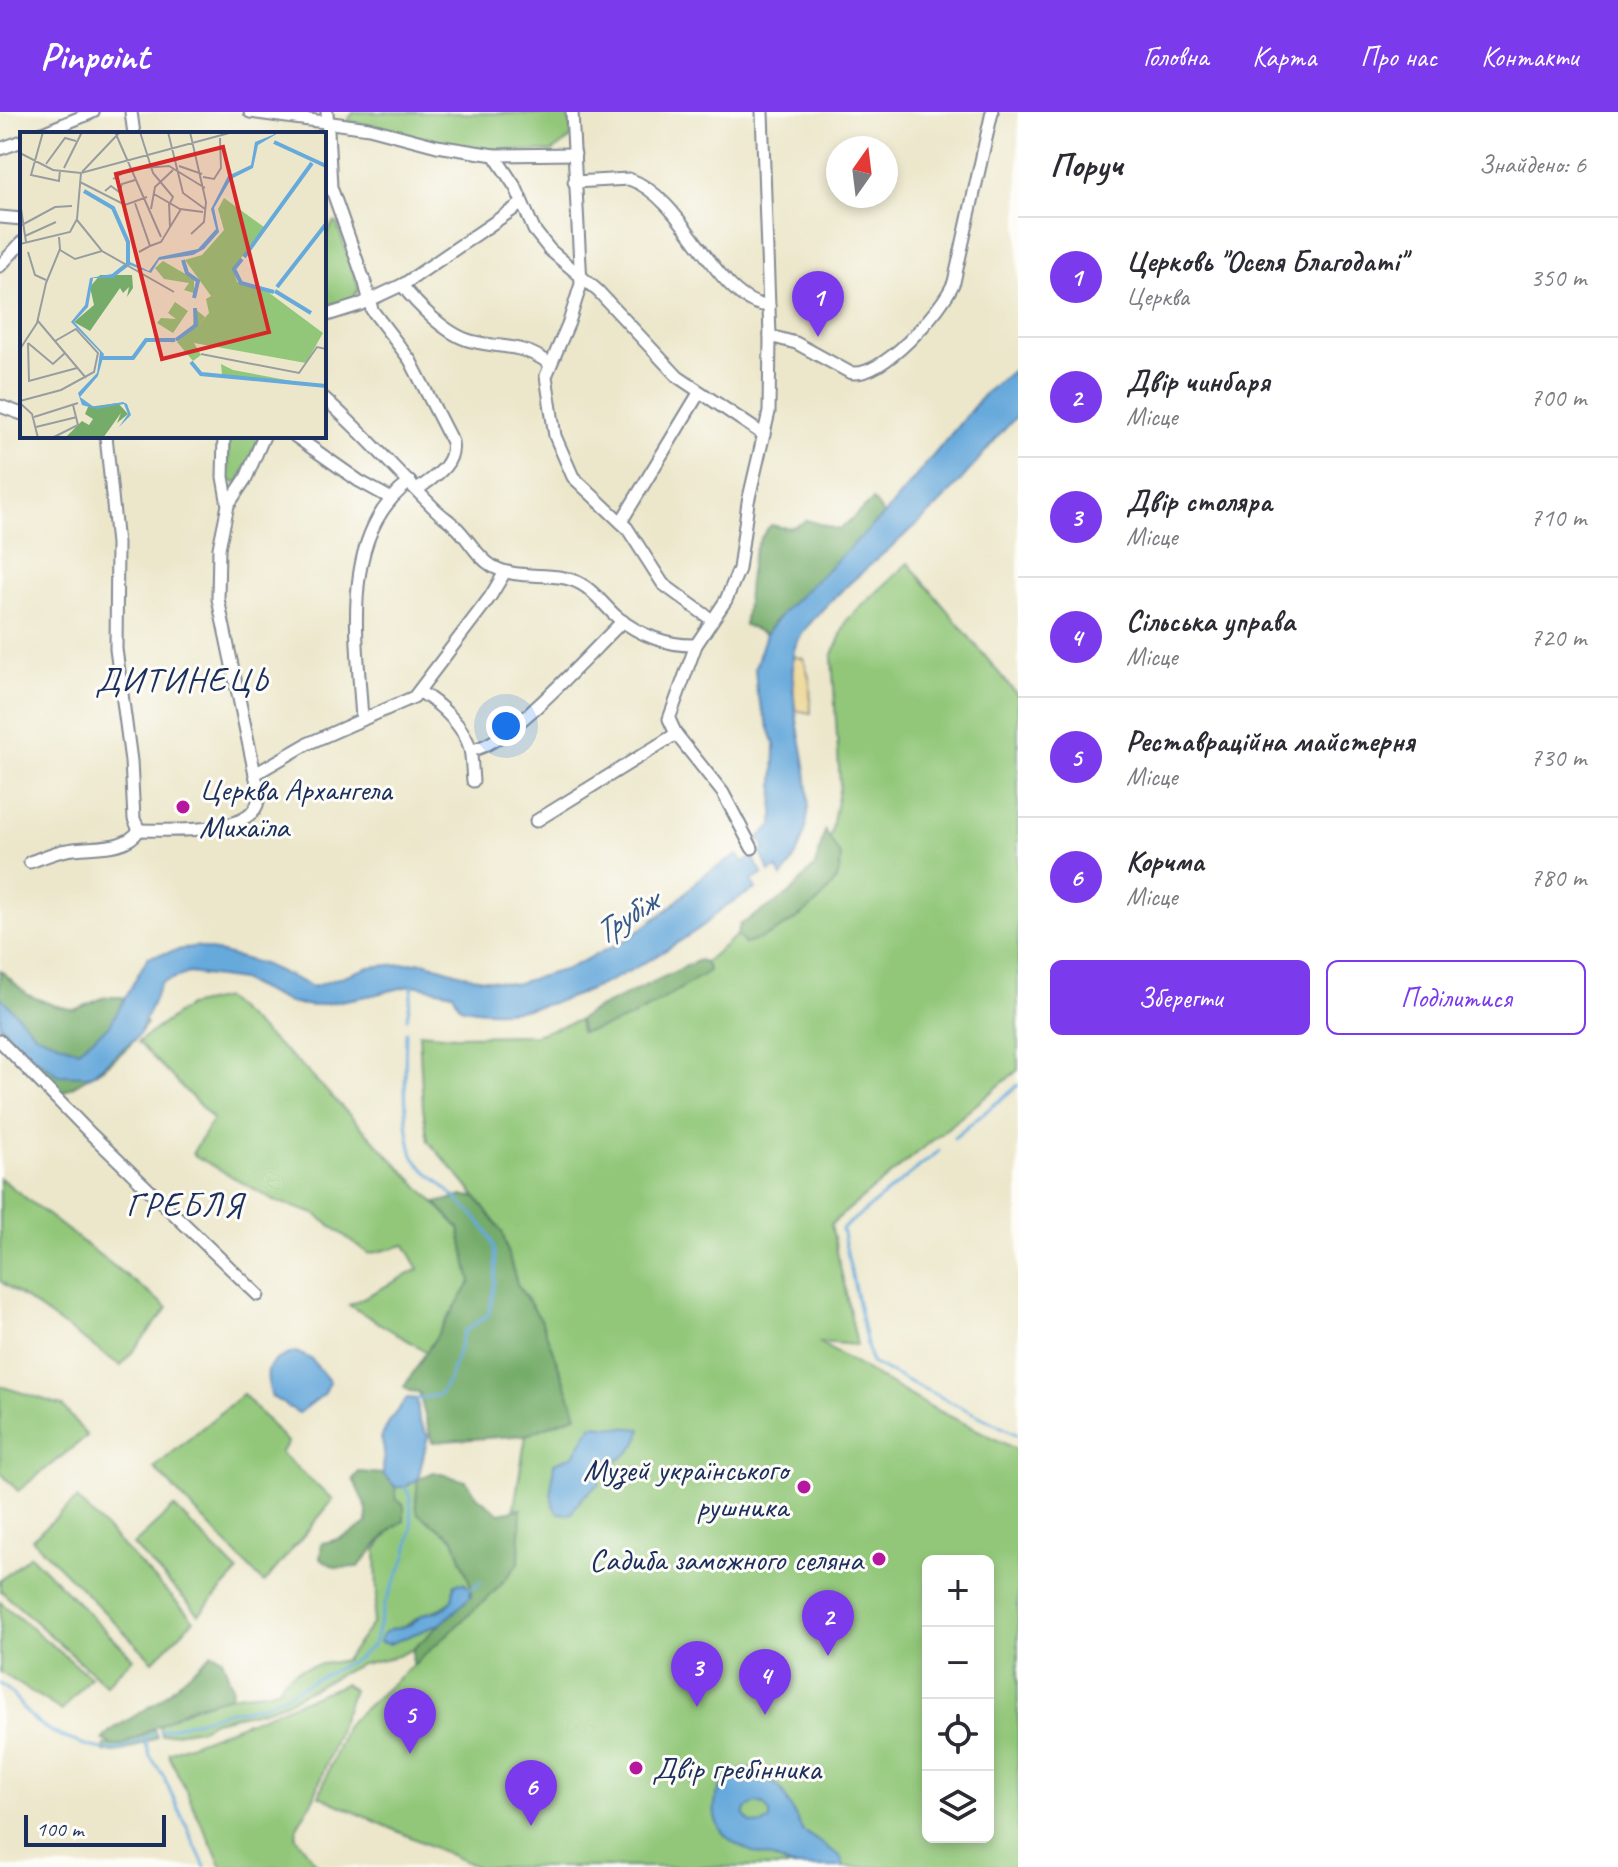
<!DOCTYPE html>
<html lang="uk">
<meta charset="utf-8">
<style>
body{margin:0;font-family:Caveat,sans-serif;background:#f7f7f7;color:#2b2b33}
.controls{position:absolute;right:24px;bottom:24px;display:grid;overflow:hidden;border-radius:12px;box-shadow:0 4px 12px #0003}
.controls button{width:72px;height:72px;display:grid;place-items:center;padding:0;border:0;border-bottom:2px solid #e1e1e2;background:#fff;color:#2b2b33;font:40px sans-serif}
.compass{position:absolute;left:826px;top:24px;width:72px;height:72px;border-radius:50%;background:#fff;box-shadow:0 4px 12px #0003;rotate:14deg}
.scale{position:absolute;left:24px;bottom:20px;width:142px;box-sizing:border-box;padding-left:8px;border:4px solid #1b2f5e;border-top:0;font-size:22px;line-height:28px;white-space:nowrap;color:#1b2f5e;-webkit-text-stroke:6px #fdfcf7;paint-order:stroke}
.you{position:absolute;left:506px;top:614px;width:28px;height:28px;margin:-20px;border:6px solid #fff;border-radius:50%;background:#1a73e8;box-shadow:0 0 0 12px #1a73e833}
.badge{display:grid;place-items:center;width:52px;height:52px;border-radius:50%;background:#7c3aed;color:#fff;font-size:26px;font-weight:700}
.pin{position:absolute;translate:-50% -66px;filter:drop-shadow(0 2px 4px #0008)}
.pin::after{content:'';position:absolute;top:42px;width:28px;height:24px;background:inherit;clip-path:polygon(0 0,100% 0,50% 100%)}
.list{margin:0;padding:0;list-style:none}
h2{display:flex;justify-content:space-between;align-items:center;height:104px;margin:0;padding:0 32px;font-size:34px}
h2 small{font-size:26px;font-weight:400;color:#7c7c81}
.list li{display:grid;grid-template-columns:52px 1fr auto;gap:24px;align-items:center;box-sizing:border-box;height:120px;padding:0 32px;border-top:2px solid #e1e1e2}
.list b{display:block;font-size:30px;white-space:nowrap}
.list p{margin:0;font-size:26px;white-space:nowrap;color:#7c7c81}
.list em{font-size:26px;font-style:normal;color:#7c7c81}
.actions{display:flex;gap:16px;padding:24px 32px}
.actions a{flex:1;padding:18px 0;border:2px solid #7c3aed;border-radius:12px;text-align:center;font-size:28px;color:#7c3aed}
.actions .main{background:#7c3aed;color:#fff}
.icon{flex:none;width:44px;height:44px;fill:none;stroke:currentColor;stroke-width:2;stroke-linecap:round;stroke-linejoin:round}
.map{position:relative;flex:none;width:1018px;height:1755px;overflow:hidden}
header{display:flex;align-items:center;gap:48px;box-sizing:border-box;height:112px;padding:0 40px;background:#7c3aed;color:#fff}
header strong{font-size:38px}
nav{display:flex;gap:44px;margin-inline-start:auto;font-size:28px}
main{display:flex}
aside{flex:1;background:#fff}
.map>svg:first-child{display:block}
.green{fill:#92c779;stroke:#567b6c;stroke-width:2;fill-rule:evenodd}
.forest{fill:#75ac69;stroke:#486e64;stroke-width:2}
.sand{fill:#eeda9e;stroke:#84847e;stroke-width:2}
.water{fill:#66a9db;stroke:#406c9c;stroke-width:2;fill-rule:evenodd}
.lines{fill:none;stroke-linecap:round;stroke-linejoin:round}
.stream{stroke:#66a9db;stroke-width:3}
.minor-casing{stroke:#848b94;stroke-width:15}
.minor{stroke:#fff;stroke-width:11}
.poi-dot{fill:#b5179e;stroke:#fdfcf7;stroke-width:3}
.labels{text-anchor:middle;stroke-width:6;stroke-linejoin:round;paint-order:stroke}
.poi-label{font-size:32px;fill:#1b2f5e;stroke:#fdfcf7;text-anchor:start}
.neighbourhood-label{font-size:34px;letter-spacing:2px;fill:#1b2f5e;stroke:#fdfcf7}
.water-label{font-size:34px;font-style:italic;fill:#355a8a;stroke:#fdfcf7}
.inset-river{fill:none;stroke:#66a9db;stroke-width:4}
.inset-road{fill:none;stroke:#989d9f;stroke-width:2}
.view{fill:#d62828;fill-opacity:0.15;stroke:#d62828;stroke-width:4}
.inset-edge{fill:none;stroke:#1b2f5e;stroke-width:4}
</style>
<header>
<strong>Pinpoint</strong>
<nav><a>Головна</a><a>Карта</a><a>Про нас</a><a>Контакти</a></nav>
</header>
<main>
<div class="map">
<svg width="1018" height="1755" viewBox="0 0 1018 1755">
<rect width="100%" height="100%" fill="#fdfcf7"/>
<filter id="ink" filterUnits="userSpaceOnUse"><feTurbulence type="fractalNoise" baseFrequency=".0125" numOctaves="2"/><feDisplacementMap in="SourceGraphic" scale="16" xChannelSelector="R" yChannelSelector="G"/><feConvolveMatrix kernelMatrix="1 2 1 2 8 2 1 2 1" color-interpolation-filters="sRGB"/></filter>
<filter id="wash" filterUnits="userSpaceOnUse"><feTurbulence type="fractalNoise" baseFrequency=".006" numOctaves="4" result="noise"/><feDisplacementMap in="SourceGraphic" scale="32" xChannelSelector="R" yChannelSelector="G"/><feGaussianBlur stdDeviation="1.8" result="paint"/><feColorMatrix in="noise" values="0 0 0 0 0 0 0 0 0 0 0 0 0 0 0 0 0 1.4 0 .05"/><feComposite in="paint" operator="in"/></filter>
<g filter="url(#wash)">
<rect width="100%" height="100%" fill="#ece7cb"/>
<g class="green">
<path d="M354 0 569 2 572 25 552 40 463 36 347 9Z"/>
<path d="M333 111H337L359 177 353 186 324 195V129Z"/>
<path d="M228 324H261L239 370 235 371 228 367Z"/>
<path d="M908 451 1018 584V958L831 1112 857 1233 818 1230 927 1293 1018 1338V1755H477L319 1684 346 1613 495 1479 521 1397 514 1396 526 1323 577 1303 541 1208 517 1172 502 1120 469 1076 428 1029 423 996 419 921 456 924 535 923 579 908 581 920 645 898 708 859 705 850 737 823 745 832 841 745 830 727 840 673 832 545 847 508ZM928 1449H988V1725H928Z"/>
<path d="M224 886 302 954 459 1116 471 1170 427 1240 349 1193 419 1157 405 1133 369 1142 315 1102 275 1089 192 1042 213 1007 138 930 188 894Z"/>
<path d="M0 1066 168 1196 121 1254 0 1169Z"/>
<path d="M0 1274 62 1293 87 1324 18 1379 0 1360Z"/>
<path d="M243 1282 288 1331 280 1341 333 1388 264 1471 154 1356Z"/>
<path d="M418 1367 416 1392 430 1411 454 1427 471 1474V1484L469 1476 453 1479V1488C439 1500 435 1496 422 1503 409 1511 408 1515 391 1517L389 1532 442 1511 413 1537 398 1544 358 1553 284 1591 264 1598 214 1609 200 1617 162 1623 159 1614C185 1597 212 1587 242 1582 256 1580 266 1582 279 1576 292 1551 321 1554 345 1548L372 1512 377 1484 376 1438 393 1415 396 1375H405Z"/>
<path d="M77 1387 194 1508 153 1549 32 1427Z"/>
<path d="M174 1395 238 1460 199 1502 133 1433Z"/>
<path d="M30 1443 133 1546 106 1573 0 1478V1469Z"/>
<path d="M0 1490 90 1565 62 1599 0 1560Z"/>
<path d="M345 1572 353 1578 314 1685 297 1715 296 1725 319 1755H222L168 1641Z"/>
<path d="M154 1617 157 1625C138 1632 124 1643 104 1639L105 1633 122 1634Z"/>
</g>
<g class="forest">
<path d="M873 388 884 403 773 511 766 522 744 513C751 479 744 440 771 413 786 417 794 417 807 408L839 418Z"/>
<path d="M825 719 841 745C840 751 840 758 838 764 823 794 776 823 745 832L737 823 740 813 789 782 815 754Z"/>
<path d="M699 848 705 850 709 859C669 883 627 915 581 920L579 908 590 900Z"/>
<path d="M0 858 28 883 53 893 74 898 105 885H122L147 911C125 946 92 964 56 984L0 924Z"/>
<path d="M463 1084 476 1085 502 1120 517 1172 541 1208 577 1303 526 1323 432 1330 419 1280 409 1279 404 1275 471 1170 459 1116 436 1091Z"/>
<path d="M359 1360 383 1362 396 1375V1387L404 1393V1409C385 1418 373 1441 358 1455L337 1456 320 1447 322 1431C340 1428 352 1422 367 1411V1397L353 1367Z"/>
<path d="M434 1360 466 1369 478 1385 499 1401 521 1397 519 1451 495 1479 412 1554 413 1537 471 1484V1474L454 1427 418 1402 416 1392 418 1367Z"/>
<path d="M212 1541 222 1546 232 1574 231 1584 191 1595 122 1634H112L103 1627 110 1619 159 1589Z"/>
</g>
<path class="sand" d="M793 544 804 547 810 569 811 601 794 598Z"/>
<g class="water">
<path d="M1018 254V303C988 333 964 369 933 398 901 429 808 499 795 535 791 547 793 560 793 572 796 643 832 701 782 765L777 756 770 760 760 740 765 737 759 725 773 713 775 633 757 582 755 556 766 522 784 499 884 403 985 281Z"/>
<path d="M738 743 743 750 752 745 763 762 752 769 756 777C745 783 733 789 723 796 715 802 709 810 700 816 635 860 541 915 460 895L453 881 413 873 373 883 313 894 289 891 241 868 189 861 161 871 138 924 90 964 58 963 20 935 0 912V884L36 923 78 938 110 913 148 845 196 834 263 852 313 875 369 855 423 850 472 865 514 872 567 857 626 828 671 795 702 764Z"/>
<path d="M296 1240 311 1247 330 1270 324 1282 299 1301 272 1285C262 1256 267 1249 296 1240Z"/>
<path d="M407 1286 417 1287 419 1309 428 1324 418 1367 405 1375H396L383 1362 384 1337 381 1326 390 1308Z"/>
<path d="M592 1313 641 1317C638 1340 620 1349 599 1356L600 1371 582 1386 571 1402 558 1401C547 1388 553 1367 554 1351L574 1343Z"/>
<path d="M464 1471 469 1476 471 1484 442 1511 389 1532 379 1530C384 1513 399 1519 411 1512 415 1510 418 1506 421 1504 431 1498 443 1501 451 1490 454 1486 453 1478 455 1472Z"/>
<path d="M744 1657 758 1658 781 1677 803 1719 840 1744 844 1755C828 1755 810 1755 794 1755 787 1754 780 1748 772 1746 744 1739 707 1724 716 1687 719 1673 731 1662 744 1657ZM756 1691 764 1693 770 1701V1708L762 1713 751 1711 744 1704 746 1697Z"/>
</g>
<g class="lines">
<g class="stream">
<path d="M407 906 413 873"/>
<path d="M406 920C405 955 403 1011 413 1043 417 1053 431 1063 439 1070 493 1123 505 1122 489 1202L464 1220 450 1266 439 1283 417 1287"/>
<path d="M954 1026 1018 973"/>
<path d="M939 1039 842 1117 871 1251 1018 1323"/>
<path d="M468 1478 481 1470"/>
<path d="M0 1572C16 1581 20 1597 34 1608 50 1622 99 1642 121 1637 132 1635 144 1626 155 1621"/>
<path d="M161 1619 226 1600 265 1593 358 1546 374 1532 385 1491 406 1445 412 1416 410 1385 405 1375"/>
<path d="M144 1626 150 1644 164 1665 205 1755"/>
</g>
</g>
</g>
<g filter="url(#ink)">
<g class="lines">
<defs>
<g id="minor">
<path d="M131 0 134 22"/>
<path d="M250 0 369 16 437 34 494 43 516 76 534 118 550 138 598 179 678 265 764 323"/>
<path d="M327 0 331 75 365 171 372 198 410 248 452 330C456 353 434 365 417 378"/>
<path d="M572 0 581 172 569 210 546 264 555 324 573 365 627 416 663 472 712 508"/>
<path d="M40 22 93 0"/>
<path d="M0 37 22 29"/>
<path d="M494 43 575 42"/>
<path d="M574 70 629 67C686 86 716 191 769 194"/>
<path d="M0 105 22 107"/>
<path d="M0 154 22 130"/>
<path d="M402 173C417 193 447 223 471 229 503 237 522 231 550 252"/>
<path d="M324 204 359 193 404 172 521 92"/>
<path d="M770 224 796 231 849 260C880 270 943 197 954 170L992 0"/>
<path d="M324 286C364 321 398 361 436 398 442 404 449 408 455 414 469 427 476 444 492 454 519 470 554 457 581 472 596 480 605 495 617 505 639 523 668 534 696 533"/>
<path d="M0 294 22 302"/>
<path d="M295 324 359 369 390 386"/>
<path d="M228 393 246 366 264 324"/>
<path d="M621 410 699 281"/>
<path d="M420 580C439 591 465 615 470 637 472 647 472 659 473 669"/>
<path d="M362 608C358 531 338 422 410 370"/>
<path d="M470 638C507 636 592 538 623 509"/>
<path d="M255 662 307 632 414 585 490 485 505 460"/>
<path d="M536 709 676 622"/>
<path d="M139 718C167 718 245 723 257 693 261 683 257 672 255 662L218 487 219 436 228 393 223 365 224 324"/>
<path d="M752 736 723 681 676 622 669 607 696 533 726 488 739 457 748 390 769 300 770 224 762 0"/>
<path d="M30 750C42 746 54 740 67 738 90 733 125 740 139 718L134 707 131 649 116 537 117 432 106 324"/>
<path d="M0 929 92 1023 258 1183"/>
</g>
</defs>
<use href="#minor" class="minor-casing"/>
<use href="#minor" class="minor"/>
</g>
</g>
<g class="poi-dot">
<circle cx="183" cy="695" r="8"/>
<circle cx="804" cy="1375" r="8"/>
<circle cx="879" cy="1447" r="8"/>
<circle cx="636" cy="1656" r="8"/>
</g>
<g class="labels">
<g class="poi-label">
<text x="199" y="688">Церква Архангела<tspan x="199" dy="37">Михаїла</tspan></text>
<text x="788" y="1368" text-anchor="end">Музей українського<tspan x="788" dy="37">рушника</tspan></text>
<text x="863" y="1458" text-anchor="end">Садиба заможного селяна</text>
<text x="652" y="1667">Двір гребінника</text>
</g>
<g class="neighbourhood-label">
<text x="182" y="579">ДИТИНЕЦЬ</text>
<text x="185" y="1104">ГРЕБЛЯ</text>
</g>
<g class="water-label">
<text transform="translate(625 804) rotate(-34)" y="12">Трубіж</text>
</g>
</g>
<g transform="translate(20 20)">
<rect width="306" height="306" fill="#ece7cb"/>
<path d="M204 66 244 95 213 137 217 150 244 157 303 201 286 231 174 211 181 223 173 229 157 210 163 205 150 212 173 196 174 176 185 185 180 191 189 181 186 167 191 164 165 128 182 123 204 98 198 77ZM143 129 174 147V161L164 158 169 151 144 147 135 136ZM155 170 168 179 153 201 137 191 141 186 156 187 148 181ZM201 232 213 238 277 250 202 243Z" fill="#92c779"/>
<path d="M80 143H112L113 156 107 165 109 155 103 161 100 156 70 199 54 190 74 173 70 155ZM98 271 108 282 97 291 101 281 83 306H45L62 289 69 293 73 287 65 282 68 275Z" fill="#75ac69"/>
<path d="M260 0 238 13 233 36 211 47 194 76 199 100 184 117 173 123 139 128 131 141 110 133 93 146H73L68 175 54 190 84 222 78 244 60 265 74 275 103 270 107 272 111 283 99 295 108 282 104 272 76 277 62 273 58 261 77 241 80 220 51 190 65 173 70 146 92 142 108 129 129 139 139 125 178 117 196 97 191 77 208 44 231 33 235 10Z" fill="#66a9db"/>
<path class="inset-river" d="M254 10 306 34M64 59 93 76 108 110V131M224 125 292 31M222 127 214 137 221 151 254 160M163 128 167 141 178 149 174 166M257 155 306 92M255 159 291 181M156 208 176 193 175 176M82 226H113L126 208H155M171 230 181 242 306 254"/>
<path class="inset-road" d="M23 0 11 43 39 49 40 38M95 0 141 105M120 0 133 41 153 65 150 71M148 0 163 61 185 77M170 0 186 70 184 90 171 102M0 21 33 38 61 41 213 0M26 32 45 6 56 9M159 34 182 42M44 36 62 0M62 40 99 1M183 45 194 47 201 36 200 6M93 47 110 37 149 34 185 56M60 50 105 73 127 65M85 59 91 54 99 60 102 52 115 48M134 62 160 77 183 80M0 70 6 110M149 70 150 96M115 71 130 114 119 120M131 77 135 55 153 38M57 88 82 119 154 160M0 94 35 75 52 74M5 104 36 90M0 112 50 100 57 87 61 41M130 114 141 110 161 77M40 118 55 127 82 119M8 120 15 143 26 148M18 189 66 246M8 211 9 249 57 236M8 211 33 232 45 221M0 217 17 191 26 151 40 117 39 105M181 222 279 241 297 215 306 217M0 269 41 258 74 240 78 221 56 197 35 209M0 271 12 282 18 306M14 285 58 271M16 295 57 285M32 306 58 293 53 273"/>
<path class="view" d="M203 15 249 200 142 227 96 42Z"/>
<rect width="306" height="306" class="inset-edge"/>
</g>
</svg>
<div class="controls">
<button>+</button>
<button>−</button>
<button><svg class="icon" aria-label="locate" viewBox="0 0 24 24"><circle cx="12" cy="12" r="6"/><path d="M12 2v4M12 18v4M2 12h4M18 12h4"/></svg></button>
<button><svg class="icon" aria-label="layers" viewBox="0 0 24 24"><path d="M12 4l9 5-9 5-9-5zM3 14l9 5 9-5"/></svg></button>
</div>
<svg class="compass" viewBox="-18 -18 36 36"><path d="M0-13l5 13h-10z" fill="#e53935"/><path d="M0 13l5-13h-10z" fill="#7c7c81"/></svg>
<div class="scale">100 m</div>
<div class="you"></div>
<div class="pin badge" style="left:818px;top:225px">1</div>
<div class="pin badge" style="left:828px;top:1544px">2</div>
<div class="pin badge" style="left:697px;top:1595px">3</div>
<div class="pin badge" style="left:765px;top:1603px">4</div>
<div class="pin badge" style="left:410px;top:1642px">5</div>
<div class="pin badge" style="left:531px;top:1714px">6</div>
</div>
<aside>
<h2>Поруч<small>Знайдено: 6</small></h2>
<ul class="list">
<li><span class="badge">1</span><div><b>Церковь &quot;Оселя Благодаті&quot;</b><p>Церква</p></div><em>350 m</em></li>
<li><span class="badge">2</span><div><b>Двір чинбаря</b><p>Місце</p></div><em>700 m</em></li>
<li><span class="badge">3</span><div><b>Двір столяра</b><p>Місце</p></div><em>710 m</em></li>
<li><span class="badge">4</span><div><b>Сільська управа</b><p>Місце</p></div><em>720 m</em></li>
<li><span class="badge">5</span><div><b>Реставраційна майстерня</b><p>Місце</p></div><em>730 m</em></li>
<li><span class="badge">6</span><div><b>Корчма</b><p>Місце</p></div><em>780 m</em></li>
</ul>
<div class="actions"><a class="main">Зберегти</a><a>Поділитися</a></div>
</aside>
</main>
